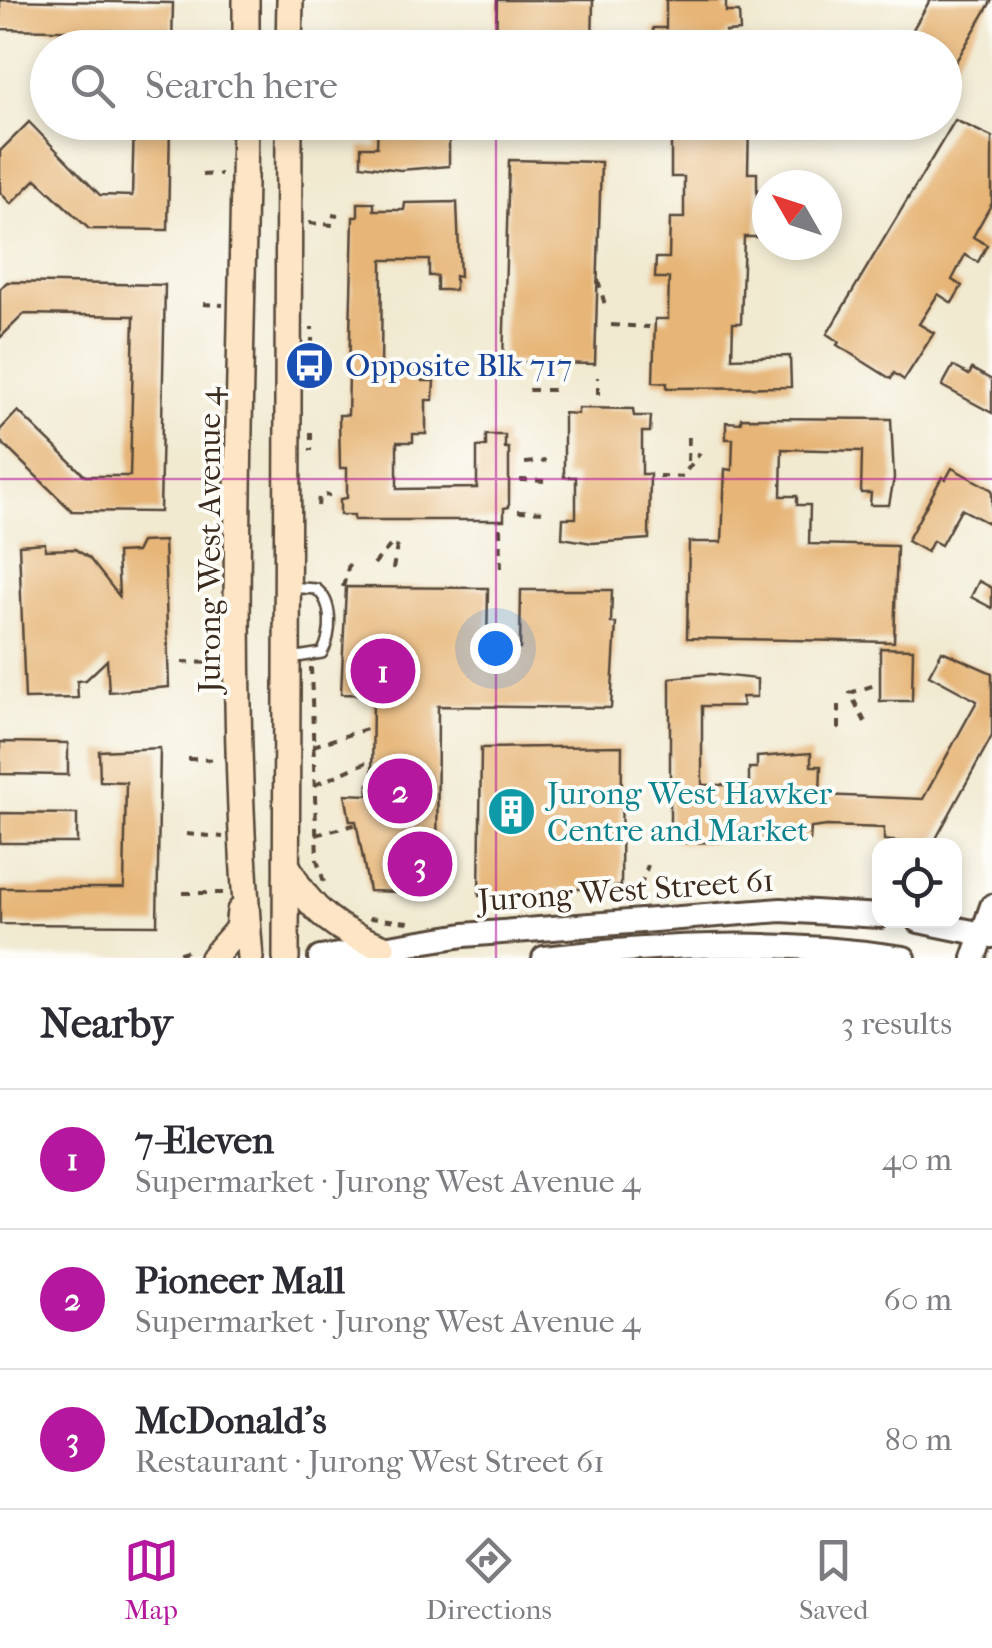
<!DOCTYPE html>
<meta charset="utf-8">
<style>
body{margin:0;font-family:"IM FELL French Canon",serif;background:#f7f7f7;color:#2b2b33}
.controls{position:absolute;right:30px;bottom:30px;display:grid;overflow:hidden;border-radius:20px;box-shadow:0 5px 15px #0003}
.controls button{width:90px;height:90px;display:grid;place-items:center;padding:0;border:0;border-bottom:2px solid #e1e1e2;background:#fff;color:#2b2b33;font:50px sans-serif}
.compass{position:absolute;left:752px;top:170px;width:90px;height:90px;border-radius:50%;background:#fff;box-shadow:0 5px 15px #0003;rotate:309deg}
.you{position:absolute;left:495px;top:648px;width:35px;height:35px;margin:-25px;border:8px solid #fff;border-radius:50%;background:#1a73e8;box-shadow:0 0 0 15px #1a73e833}
.badge{display:grid;place-items:center;width:65px;height:65px;border-radius:50%;background:#b5179e;color:#fff;font-size:32px;font-weight:700}
.pin{position:absolute;translate:-50% -50%;border:5px solid #fff;box-shadow:0 2px 10px #0006}
.list{margin:0;padding:0;list-style:none}
h2{display:flex;justify-content:space-between;align-items:center;height:130px;margin:0;padding:0 40px;font-size:42px}
h2 small{font-size:32px;font-weight:400;color:#7c7c81}
.list li{display:grid;grid-template-columns:65px 1fr auto;gap:30px;align-items:center;box-sizing:border-box;height:140px;padding:0 40px;border-top:2px solid #e1e1e2}
.list b{display:block;font-size:38px;white-space:nowrap}
.list p{margin:0;font-size:32px;white-space:nowrap;color:#7c7c81}
.list em{font-size:32px;font-style:normal;color:#7c7c81}
.icon{flex:none;width:55px;height:55px;fill:none;stroke:currentColor;stroke-width:2;stroke-linecap:round;stroke-linejoin:round}
.map{position:relative;flex:none;width:992px;height:958px;overflow:hidden}
.search{position:absolute;background:#fff;box-shadow:0 5px 15px #0003;left:30px;right:30px;top:30px;height:110px;display:flex;align-items:center;gap:25px;box-sizing:border-box;padding:0 35px;border-radius:55px;color:#7c7c81;font-size:38px}
.sheet{height:550px;background:#fff}
nav{display:flex;justify-content:space-around;align-items:center;box-sizing:border-box;height:140px;border-top:2px solid #e1e1e2;background:#fff;font-size:28px;color:#7c7c81}
nav a{display:grid;justify-items:center;gap:5px}
nav .on{color:#b5179e}
.map>svg:first-child{display:block}
.building{fill:#e6b577}
.lines{fill:none;stroke-linecap:round;stroke-linejoin:round}
.service-casing{stroke:#564739;stroke-width:14}
.tertiary-casing{stroke:#564739;stroke-width:28}
.secondary-casing{stroke:#564739;stroke-width:30}
.path{stroke:#564739;stroke-width:4;stroke-dasharray:8 8;stroke-linecap:butt}
.service{stroke:#fff;stroke-width:9}
.tertiary{stroke:#fff;stroke-width:22}
.secondary{stroke:#fde5c5;stroke-width:25}
.grid{fill:none;stroke:#b5179e;stroke-width:2.5;stroke-opacity:0.55}
.labels{text-anchor:middle;stroke-width:8;stroke-linejoin:round;paint-order:stroke}
.transit-label{font-size:32px;fill:#164399;stroke:#fdfcf7;text-anchor:start}
.street-label{font-size:32px;fill:#3b2a1e;stroke:#fdfcf7}
.culture-label{font-size:32px;fill:#0d838f;stroke:#fdfcf7;text-anchor:start}
</style>
<div class="map">
<svg width="992" height="958" viewBox="0 0 992 958">
<rect width="100%" height="100%" fill="#fdfcf7"/>
<filter id="ink" filterUnits="userSpaceOnUse"><feTurbulence type="fractalNoise" baseFrequency=".01" numOctaves="2"/><feDisplacementMap in="SourceGraphic" scale="20" xChannelSelector="R" yChannelSelector="G"/><feConvolveMatrix kernelMatrix="1 2 1 2 8 2 1 2 1" color-interpolation-filters="sRGB"/></filter>
<filter id="wash" filterUnits="userSpaceOnUse"><feTurbulence type="fractalNoise" baseFrequency=".0048" numOctaves="4" result="noise"/><feDisplacementMap in="SourceGraphic" scale="40" xChannelSelector="R" yChannelSelector="G"/><feGaussianBlur stdDeviation="2.25" result="paint"/><feColorMatrix in="noise" values="0 0 0 0 0 0 0 0 0 0 0 0 0 0 0 0 0 1.4 0 .05"/><feComposite in="paint" operator="in"/></filter>
<g filter="url(#wash)">
<rect width="100%" height="100%" fill="#f1ead1"/>
<g id="blocks">
<g class="building">
<path d="M0 0 173 3 172 48H136V37L111 36V31L0 29Z"/>
<path d="M497 0H593L592 48H496Z"/>
<path d="M666 0H726V12H739L740 31 726 32V37H720L721 48 653 47V28H666Z"/>
<path d="M930 0H992L944 82V48H902Z"/>
<path d="M955 120 992 137V203L973 237 987 245 978 262 965 255 952 280 962 286 952 303 938 294 919 324 934 333 904 380 894 373 891 379 837 345 839 342 827 334Z"/>
<path d="M29 122 100 195 132 196 134 122H170L168 230 89 229 36 179 11 204 0 192V151Z"/>
<path d="M378 122H449V166L400 170 361 165V147H377Z"/>
<path d="M671 122H749L748 173H757V237H744L741 323H733L732 358 790 356 791 387 667 388V383L653 382 655 319H668V313L669 278H655L656 258H669L670 218H684V177H671Z"/>
<path d="M509 160 601 162 595 364 503 362Z"/>
<path d="M457 202 460 277 455 276V290H437V276H429V260H382L381 372H422V381H434L433 400H426V434H413V442H397V489L477 488V447L486 446V435H505V448H509V507L504 508V520H354V515H340V499L347 498V468H340L339 415H348L353 217H358V203H374V210H404L405 203Z"/>
<path d="M7 282 165 285 160 512 72 511 0 441V430L18 411 85 476H130L134 316 24 314 0 338V289Z"/>
<path d="M953 366 969 375 972 369 992 380V413L942 386Z"/>
<path d="M578 408 633 409 634 416H651L650 432H642V474H650L649 539 592 543 562 538 563 518H576V477H564V413L578 414Z"/>
<path d="M741 418 891 419 894 478 889 505H870L871 493H861L862 451 782 449 781 496H797V505H810L809 544 897 546 894 642 687 638 689 542H722L725 469 732 470 733 439H726V422L741 423Z"/>
<path d="M952 468 992 490V525L961 509 941 545 933 541 927 552 907 541 942 477 946 479Z"/>
<path d="M164 541 169 687 109 692 107 660 86 680 77 681 78 698 25 699 19 545 45 543V550L75 549 89 558 119 596 117 553 136 552 141 542Z"/>
<path d="M979 581 992 588V608L971 597Z"/>
<path d="M346 587 488 588 487 649H520L521 590H612L611 623H616L611 708 438 706 437 893 369 891 356 821H350L345 794 368 795V784H372L373 695 341 694Z"/>
<path d="M880 648 913 649 912 701H880Z"/>
<path d="M942 651 992 673V736L932 846 884 840V828L827 826 811 828 810 840 675 843V828H670V678L710 674 757 679V697H742L743 706H702V785H749V768H757V757L811 753V766H821L820 795 923 799 977 701 929 675Z"/>
<path d="M0 742 68 743V775L0 774Z"/>
<path d="M622 746 621 886 479 896 481 748Z"/>
<path d="M160 748 157 925 0 924V888H124L126 782 100 781 99 751Z"/>
<path d="M0 813 77 814V843H0Z"/>
</g>
</g>
</g>
<g filter="url(#ink)">
<use href="#blocks" fill-opacity="0" stroke="#564739" stroke-width="2.5"/>
<g class="lines">
<defs>
<path id="service" d="M288 587 316 589C334 602 332 635 322 653L291 658"/>
<g id="tertiary">
<path d="M919 921 992 936"/>
<path d="M320 958 464 935 781 910 880 916"/>
<path d="M544 958C666 944 781 939 904 958"/>
<path d="M974 958 992 906"/>
</g>
<g id="secondary">
<path d="M246 48V0"/>
<path d="M289 48 290 0"/>
<path d="M245 122C241 400 227 681 250 958"/>
<path d="M289 869C309 910 339 932 382 947"/>
<path d="M213 958 238 929 240 911"/>
<path d="M286 958 289 122"/>
</g>
</defs>
<use href="#service" class="service-casing"/>
<use href="#tertiary" class="tertiary-casing"/>
<use href="#secondary" class="secondary-casing"/>
<g class="path">
<path d="M202 175 221 174"/>
<path d="M332 215 338 216"/>
<path d="M309 223 333 225"/>
<path d="M598 280 605 305H611"/>
<path d="M203 304 223 305"/>
<path d="M611 325 649 327"/>
<path d="M312 362V327"/>
<path d="M529 390H556"/>
<path d="M598 395V377"/>
<path d="M311 432V451"/>
<path d="M688 461 689 434"/>
<path d="M525 463 546 461"/>
<path d="M687 470 700 453"/>
<path d="M659 476 687 477"/>
<path d="M520 480 546 481"/>
<path d="M318 506 319 496 330 495"/>
<path d="M518 511 547 512"/>
<path d="M500 528 501 573"/>
<path d="M374 564 390 546"/>
<path d="M393 569 398 540"/>
<path d="M343 587 351 557"/>
<path d="M211 630 214 641"/>
<path d="M182 662 218 663"/>
<path d="M311 667 317 860 324 882"/>
<path d="M839 705V732"/>
<path d="M865 722 850 693 875 685"/>
<path d="M313 746 373 727"/>
<path d="M188 759 217 760"/>
<path d="M315 785 372 760"/>
<path d="M186 834 223 837"/>
<path d="M316 835 357 824"/>
<path d="M183 893H226"/>
<path d="M635 901 648 865"/>
<path d="M369 918 409 922"/>
<path d="M164 958 193 949"/>
</g>
<use href="#service" class="service"/>
<use href="#tertiary" class="tertiary"/>
<use href="#secondary" class="secondary"/>
</g>
</g>
<path class="grid" d="M496 0V48M496 122V958M0 479H992"/>
<defs>
<symbol id="bus-disc" viewBox="-11 -11 22 22"><circle r="9.5" fill="#1a4fb4" stroke="#fdfcf7"/><path d="M-5-6H5V4H4V6H2V4H-2V6H-4V4H-5ZM-3.5-4V0h7V-4ZM-3.5 1.2v1.5H-2V1.2ZM2 1.2v1.5H3.5V1.2Z" fill="#fff"/></symbol>
<symbol id="building-disc" viewBox="-11 -11 22 22"><circle r="9.5" fill="#0f9aa8" stroke="#fdfcf7"/><path d="M-4-6H4V6H1V3H-1V6H-4ZM-2.5-4.3h1.7v1.8h-1.7ZM.8-4.3h1.7v1.8H.8ZM-2.5-1h1.7V.8h-1.7ZM.8-1h1.7V.8H.8Z" fill="#fff"/></symbol>
</defs>
<g fill-rule="evenodd">
<use href="#bus-disc" x="282" y="338" width="55" height="55"/>
<use href="#building-disc" x="484" y="784" width="55" height="55"/>
</g>
<g class="labels">
<g class="transit-label">
<text x="345" y="376">Opposite Blk 717</text>
</g>
<g class="street-label">
<text transform="translate(209 540) rotate(-90)" y="11">Jurong West Avenue 4</text>
<text transform="translate(626 890) rotate(-4)" y="11">Jurong West Street 61</text>
</g>
<g class="culture-label">
<text x="547" y="804">Jurong West Hawker<tspan x="547" dy="37">Centre and Market</tspan></text>
</g>
</g>
</svg>
<div class="controls">
<button><svg class="icon" aria-label="locate" viewBox="0 0 24 24"><circle cx="12" cy="12" r="6"/><path d="M12 2v4M12 18v4M2 12h4M18 12h4"/></svg></button>
</div>
<svg class="compass" viewBox="-18 -18 36 36"><path d="M0-13l5 13h-10z" fill="#e53935"/><path d="M0 13l5-13h-10z" fill="#7c7c81"/></svg>
<div class="you"></div>
<div class="pin badge" style="left:383px;top:671px">1</div>
<div class="pin badge" style="left:400px;top:791px">2</div>
<div class="pin badge" style="left:420px;top:864px">3</div>
<div class="search"><svg class="icon" aria-label="search" viewBox="0 0 24 24"><circle cx="10" cy="10" r="6"/><path d="M15 15l6 6"/></svg>Search here</div>
</div>
<section class="sheet">
<h2>Nearby<small>3 results</small></h2>
<ul class="list">
<li><span class="badge">1</span><div><b>7-Eleven</b><p>Supermarket · Jurong West Avenue 4</p></div><em>40 m</em></li>
<li><span class="badge">2</span><div><b>Pioneer Mall</b><p>Supermarket · Jurong West Avenue 4</p></div><em>60 m</em></li>
<li><span class="badge">3</span><div><b>McDonald's</b><p>Restaurant · Jurong West Street 61</p></div><em>80 m</em></li>
</ul>
</section>
<nav>
<a class="on"><svg class="icon" aria-label="map" viewBox="0 0 24 24"><path d="M3 6l6-2 6 2 6-2v14l-6 2-6-2-6 2zM9 4v14M15 6v14"/></svg>Map</a>
<a><svg class="icon" aria-label="directions" viewBox="0 0 24 24"><path d="M12 3l9 9-9 9-9-9zM9 14v-3h6M13 9l2 2-2 2"/></svg>Directions</a>
<a><svg class="icon" aria-label="saved" viewBox="0 0 24 24"><path d="M7 4h10v16l-5-4-5 4z"/></svg>Saved</a>
</nav>
